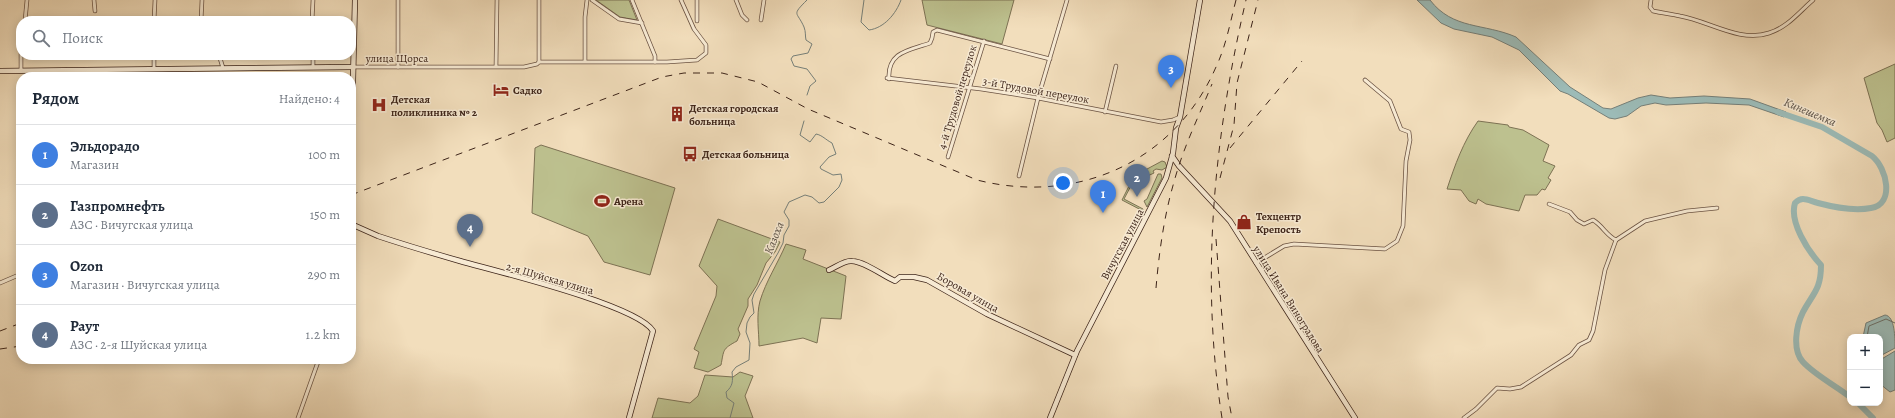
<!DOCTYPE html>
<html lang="ru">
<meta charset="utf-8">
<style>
body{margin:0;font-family:Alegreya,serif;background:#f2f2f3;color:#1f2937}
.controls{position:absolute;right:12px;bottom:12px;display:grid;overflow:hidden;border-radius:8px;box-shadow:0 2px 10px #0003}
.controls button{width:36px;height:36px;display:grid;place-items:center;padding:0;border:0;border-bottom:1px solid #e0e1e3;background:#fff;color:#1f2937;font:20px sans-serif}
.you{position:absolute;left:1063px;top:183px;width:14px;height:14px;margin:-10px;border:3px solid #fff;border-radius:50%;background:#1a73e8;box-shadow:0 0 0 6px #1a73e833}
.badge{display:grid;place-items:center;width:26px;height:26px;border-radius:50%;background:#8f2418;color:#fff;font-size:13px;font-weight:700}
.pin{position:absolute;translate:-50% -33px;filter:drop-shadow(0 1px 2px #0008)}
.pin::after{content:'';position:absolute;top:21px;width:14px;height:12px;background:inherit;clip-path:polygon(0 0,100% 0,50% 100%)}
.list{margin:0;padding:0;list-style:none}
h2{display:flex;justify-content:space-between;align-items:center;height:52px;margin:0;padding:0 16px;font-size:17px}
h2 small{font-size:13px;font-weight:400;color:#747a83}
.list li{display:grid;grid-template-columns:26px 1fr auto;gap:12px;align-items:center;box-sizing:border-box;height:60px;padding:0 16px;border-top:1px solid #e0e1e3}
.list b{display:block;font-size:15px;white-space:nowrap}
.list p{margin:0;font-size:13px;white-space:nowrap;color:#747a83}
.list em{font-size:13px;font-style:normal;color:#747a83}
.icon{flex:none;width:22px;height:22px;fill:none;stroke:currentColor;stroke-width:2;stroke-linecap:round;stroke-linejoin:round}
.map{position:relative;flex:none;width:1895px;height:418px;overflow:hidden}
.search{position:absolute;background:#fff;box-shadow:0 2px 10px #0003;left:16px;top:16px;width:340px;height:44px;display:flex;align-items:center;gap:10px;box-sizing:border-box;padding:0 14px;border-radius:16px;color:#747a83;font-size:15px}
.panel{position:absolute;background:#fff;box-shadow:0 2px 10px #0003;left:16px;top:72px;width:340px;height:292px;border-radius:16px}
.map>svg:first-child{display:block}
.green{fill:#bdc18f;stroke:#7d7254}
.water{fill:#9cbbb7;stroke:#767f78}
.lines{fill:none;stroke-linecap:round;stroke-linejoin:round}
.shore{stroke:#6c7068;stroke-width:1}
.stream{stroke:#767f78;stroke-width:1}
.river{stroke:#9cbbb7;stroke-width:6}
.street-casing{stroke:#6a5242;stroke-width:4.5}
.secondary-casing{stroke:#3d2419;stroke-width:6}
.street{stroke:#f7ead3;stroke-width:3}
.secondary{stroke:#f7ead3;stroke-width:4.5}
.rail{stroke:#3d2419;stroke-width:1;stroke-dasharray:7 7;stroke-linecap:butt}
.labels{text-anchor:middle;stroke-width:3;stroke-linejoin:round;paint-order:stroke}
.street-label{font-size:11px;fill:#3d2419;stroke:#f7ead3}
.poi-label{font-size:11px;font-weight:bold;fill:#3d2419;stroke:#f7ead3;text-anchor:start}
.water-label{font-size:12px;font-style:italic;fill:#5a5148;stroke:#f7ead3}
</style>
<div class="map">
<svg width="1895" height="418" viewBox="0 0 1895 418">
<rect width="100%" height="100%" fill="#f2debc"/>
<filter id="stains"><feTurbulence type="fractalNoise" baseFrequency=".005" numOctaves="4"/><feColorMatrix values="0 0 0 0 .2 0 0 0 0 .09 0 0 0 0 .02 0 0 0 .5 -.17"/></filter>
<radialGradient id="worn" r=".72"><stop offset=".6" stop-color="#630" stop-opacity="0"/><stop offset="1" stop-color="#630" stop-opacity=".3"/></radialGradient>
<g class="green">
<path d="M596 0H629L637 20 620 17Z"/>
<path d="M922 0H1014L1002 44 927 25Z"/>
<path d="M1895 64V138L1887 142 1882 130 1877 123 1864 78Z"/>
<path d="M1478 121 1508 125 1509 127 1523 130 1549 145 1543 161 1555 166 1548 178 1551 180 1545 190 1542 189 1537 195H1525L1519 211 1486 204 1478 199 1476 204 1469 201 1461 190 1447 189C1455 165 1463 142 1478 121Z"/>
<path d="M541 145 675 188 650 275 604 262 588 236 532 213 535 148Z"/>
<path d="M1162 161 1165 162 1167 167 1162 170 1156 169 1153 171 1154 173 1137 181 1134 180 1124 199 1143 209V211L1122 200 1134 176Z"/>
<path d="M1158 174H1161L1162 178 1147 207 1144 201 1147 199Z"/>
<path d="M718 219 780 242 775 252 766 263 757 285 748 299V306L738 329 740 334 737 341C722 349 724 350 721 365L708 372 694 368 699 352 694 349 716 296 717 286 699 266Z"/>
<path d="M786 244 806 250 803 259 846 276 841 319 821 318 817 343 803 338 759 346C759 331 756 316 760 301 766 281 778 263 786 244Z"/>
<path d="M740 372 753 376 745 396 753 418H652L658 398 690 403 698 396 705 375 733 377Z"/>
</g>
<g class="water">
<path d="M1417 0H1430C1453 30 1484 23 1516 37L1570 87 1603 108 1611 109 1638 98 1651 95 1670 98 1704 96 1750 99 1786 112 1784 117 1749 105 1706 103 1666 105 1655 103 1641 106 1627 116 1615 119 1609 118 1568 94 1560 91 1519 50 1492 37 1454 29 1441 23Z"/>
<path d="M1885 315C1895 316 1895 338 1895 348L1880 356V337H1863L1866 323Z"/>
<path d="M1895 351V390L1890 392 1880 384V360Z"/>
</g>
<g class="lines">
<path class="shore" d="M1867 337 1869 326 1886 319 1895 323"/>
<g class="stream">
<path d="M807 0C791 16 797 11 804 27 806 32 805 36 806 40L812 44 808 53 793 56 791 59 794 66 807 69 816 81 810 86 807 95"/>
<path d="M864 0 861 22 869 30C884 28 896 14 901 0"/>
<path d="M730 418 734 403 727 398 726 392C733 386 733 381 732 372L736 367 749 360 750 343 746 332 747 323 750 317 754 313 752 300 754 294 778 253 783 243 784 235 789 226V220L784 212 789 202 805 195 812 197 819 203 824 202 839 187 842 180 841 174 833 175 821 169 820 167 829 157 836 154 832 143C826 140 822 135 816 134L810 142 800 135 804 121"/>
</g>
<g class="river">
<path d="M1778 112 1822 127 1872 156C1887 168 1895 204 1871 208 1855 211 1833 207 1818 203 1813 202 1808 199 1803 199 1799 199 1797 201 1795 203 1789 222 1808 251 1821 265 1821 290 1813 293 1803 312 1796 326 1792 350 1803 362 1815 375 1836 386 1850 397"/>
<path d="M1858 403 1873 418"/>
</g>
<defs>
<g id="street">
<path d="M94 0 95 11"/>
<path d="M592 0 619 19 642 23"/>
<path d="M632 0 655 56V62"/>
<path d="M697 0V21"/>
<path d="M736 0 742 15 747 20"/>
<path d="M1651 0 1650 7 1653 11C1662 13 1671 14 1680 16 1709 21 1740 43 1769 33 1788 27 1799 12 1813 0"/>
<path d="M761 20 764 0"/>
<path d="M25 21 27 0"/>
<path d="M154 21 155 0"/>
<path d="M201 21 202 0"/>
<path d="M312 21 313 0"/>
<path d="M21 35V70"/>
<path d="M154 55V69"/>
<path d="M219 55 223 68"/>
<path d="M585 61V17L587 0"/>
<path d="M539 62V0"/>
<path d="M496 66 497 0"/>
<path d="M313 67V55"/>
<path d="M353 67H524L537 64 539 62H667L697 60 706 53V45L694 29 681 0"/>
<path d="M398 67V0"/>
<path d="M887 78 981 89 1038 98 1161 122 1173 120 1180 117"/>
<path d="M889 79C887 51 911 50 930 43L932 38 933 32 937 30 1050 59"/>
<path d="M1105 112 1116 66"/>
<path d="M948 157 984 41"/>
<path d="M1019 176 1038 98 1067 0"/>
<path d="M1549 204 1570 212 1577 220 1584 224 1593 220C1603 226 1606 235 1616 240L1645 221 1687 211 1717 208"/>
<path d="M1256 263 1284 246 1294 244 1385 249 1397 241 1403 226 1406 161 1410 140 1409 132 1401 129 1390 101 1365 80"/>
<path d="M0 283 21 274"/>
<path d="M298 418 319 359"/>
<path d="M1464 418 1476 409 1497 388 1510 389 1521 387 1571 355 1579 345 1589 340 1593 331 1605 270 1616 240"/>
</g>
<g id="secondary">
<path d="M0 71 353 67"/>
<path d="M1172 156 1179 166 1230 221 1355 418"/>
<path d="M351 160 355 0"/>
<path d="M351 224 378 236C405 245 432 253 460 261 495 271 637 305 653 331L629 418"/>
<path d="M829 270C836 267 845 260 852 261 866 262 883 276 895 281L900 277H914L927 280 987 314 1075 355"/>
<path d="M1050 418 1077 351 1166 178 1173 153 1176 128 1180 117 1200 0"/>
</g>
</defs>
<use href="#street" class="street-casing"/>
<use href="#secondary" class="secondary-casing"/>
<use href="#street" class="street"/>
<use href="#secondary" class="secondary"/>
<g class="rail">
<path d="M1230 148 1302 61"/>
<path d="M1220 178 1234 125 1237 83 1258 0"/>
<path d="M351 195 662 77 684 73H722L758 82 808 109 977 180C1076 205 1174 163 1216 67 1226 46 1230 23 1236 0"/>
<path d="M1216 239 1228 397 1232 418"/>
<path d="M1156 288C1159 253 1164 216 1174 182 1183 148 1199 116 1212 84"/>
<path d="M0 331 21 323"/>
<path d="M0 349 21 346"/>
<path d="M1222 418C1200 278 1214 137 1246 0"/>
</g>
</g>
<defs>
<symbol id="hotel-bare" viewBox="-9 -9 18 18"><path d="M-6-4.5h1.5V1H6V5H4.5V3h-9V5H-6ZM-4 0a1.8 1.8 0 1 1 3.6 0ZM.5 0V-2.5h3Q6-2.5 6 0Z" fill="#8f2418" stroke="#f7ead3" stroke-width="2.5" paint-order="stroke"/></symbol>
<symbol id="hospital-bare" viewBox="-9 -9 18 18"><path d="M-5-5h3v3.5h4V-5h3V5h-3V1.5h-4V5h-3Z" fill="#8f2418" stroke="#f7ead3" stroke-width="2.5" paint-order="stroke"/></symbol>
<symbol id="building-bare" viewBox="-9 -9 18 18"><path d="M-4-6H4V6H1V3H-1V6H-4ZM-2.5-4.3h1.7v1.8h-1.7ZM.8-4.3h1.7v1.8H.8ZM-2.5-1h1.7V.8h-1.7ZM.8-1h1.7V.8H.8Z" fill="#8f2418" stroke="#f7ead3" stroke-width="2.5" paint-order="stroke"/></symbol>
<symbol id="bus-bare" viewBox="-9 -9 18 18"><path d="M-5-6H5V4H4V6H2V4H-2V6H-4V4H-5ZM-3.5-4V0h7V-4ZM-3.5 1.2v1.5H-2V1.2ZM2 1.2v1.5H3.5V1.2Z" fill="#8f2418" stroke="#f7ead3" stroke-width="2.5" paint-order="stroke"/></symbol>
<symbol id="stadium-bare" viewBox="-9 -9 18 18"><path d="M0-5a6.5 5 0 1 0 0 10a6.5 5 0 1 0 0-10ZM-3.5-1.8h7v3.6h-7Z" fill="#8f2418" stroke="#f7ead3" stroke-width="2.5" paint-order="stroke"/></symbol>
<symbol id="shop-bare" viewBox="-9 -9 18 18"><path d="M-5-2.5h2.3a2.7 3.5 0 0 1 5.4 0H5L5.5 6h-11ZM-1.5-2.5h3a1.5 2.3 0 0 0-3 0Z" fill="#8f2418" stroke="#f7ead3" stroke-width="2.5" paint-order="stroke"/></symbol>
</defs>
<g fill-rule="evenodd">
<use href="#hotel-bare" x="490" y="79" width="22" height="22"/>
<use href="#hospital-bare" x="368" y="94" width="22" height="22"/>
<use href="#building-bare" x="666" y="103" width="22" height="22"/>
<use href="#bus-bare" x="679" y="143" width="22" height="22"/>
<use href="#stadium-bare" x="591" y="190" width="22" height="22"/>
<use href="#shop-bare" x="1233" y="211" width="22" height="22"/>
</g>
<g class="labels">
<g class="street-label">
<text x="397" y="62">улица Щорса</text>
<text transform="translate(1036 90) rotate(10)" y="4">3-й Трудовой переулок</text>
<text transform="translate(957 97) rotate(-73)" y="4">4-й Трудовой переулок</text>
<text transform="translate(1122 244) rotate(-62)" y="4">Вичугская улица</text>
<text transform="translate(550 278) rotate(16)" y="4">2-я Шуйская улица</text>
<text transform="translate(968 292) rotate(30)" y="4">Боровая улица</text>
<text transform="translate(1289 299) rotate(58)" y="4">улица Ивана Виноградова</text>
</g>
<g class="poi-label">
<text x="513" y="94">Садко</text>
<text x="391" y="103">Детская<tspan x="391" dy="13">поликлиника № 2</tspan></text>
<text x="689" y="112">Детская городская<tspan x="689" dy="13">больница</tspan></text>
<text x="702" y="158">Детская больница</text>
<text x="614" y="205">Арена</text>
<text x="1256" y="220">Техцентр<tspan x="1256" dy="13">Крепость</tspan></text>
</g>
<g class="water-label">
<text transform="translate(1810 112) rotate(23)" y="4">Кинешемка</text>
<text transform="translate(774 238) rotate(-68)" y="4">Казоха</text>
</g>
</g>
<rect width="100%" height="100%" filter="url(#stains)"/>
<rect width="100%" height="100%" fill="url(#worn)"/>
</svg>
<div class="controls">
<button>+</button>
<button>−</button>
</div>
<div class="you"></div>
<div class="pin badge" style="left:1103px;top:213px;background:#3f7fe0">1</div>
<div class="pin badge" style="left:1137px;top:197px;background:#5c6f8a">2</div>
<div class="pin badge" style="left:1171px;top:88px;background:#3f7fe0">3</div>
<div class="pin badge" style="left:470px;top:247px;background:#5c6f8a">4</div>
<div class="search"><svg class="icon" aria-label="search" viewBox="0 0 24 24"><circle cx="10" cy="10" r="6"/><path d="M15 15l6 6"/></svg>Поиск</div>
<section class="panel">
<h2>Рядом<small>Найдено: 4</small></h2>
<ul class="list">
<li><span class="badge" style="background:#3f7fe0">1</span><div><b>Эльдорадо</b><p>Магазин</p></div><em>100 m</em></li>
<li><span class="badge" style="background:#5c6f8a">2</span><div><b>Газпромнефть</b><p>АЗС · Вичугская улица</p></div><em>150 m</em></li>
<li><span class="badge" style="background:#3f7fe0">3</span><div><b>Ozon</b><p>Магазин · Вичугская улица</p></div><em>290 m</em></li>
<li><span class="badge" style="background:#5c6f8a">4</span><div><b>Раут</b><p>АЗС · 2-я Шуйская улица</p></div><em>1.2 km</em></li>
</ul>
</section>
</div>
